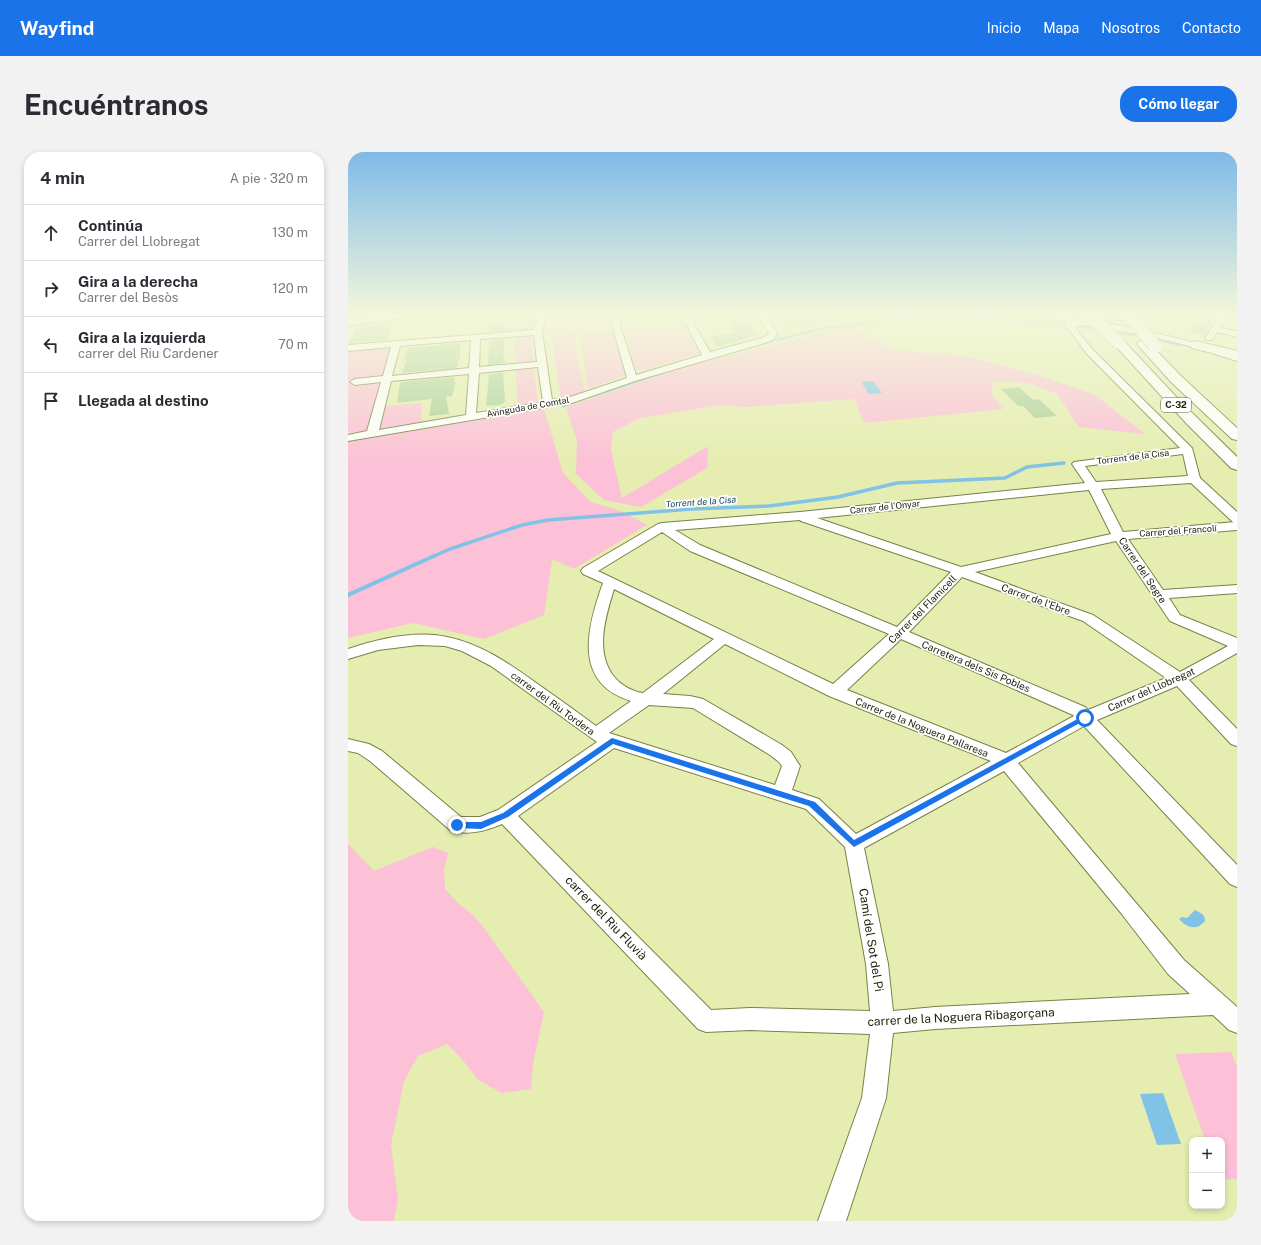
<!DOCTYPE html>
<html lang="es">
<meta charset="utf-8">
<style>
body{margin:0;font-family:"Public Sans",sans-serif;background:#f2f2f3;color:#2b2b33}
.controls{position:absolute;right:12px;bottom:12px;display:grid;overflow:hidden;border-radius:8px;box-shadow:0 2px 6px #0003}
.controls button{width:36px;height:36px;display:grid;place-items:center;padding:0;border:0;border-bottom:1px solid #e1e1e2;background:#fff;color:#2b2b33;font:20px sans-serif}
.stop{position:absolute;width:12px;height:12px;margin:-9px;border:3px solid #1a73e8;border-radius:50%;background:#fff}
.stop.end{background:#1a73e8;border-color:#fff;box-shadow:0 1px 4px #0008}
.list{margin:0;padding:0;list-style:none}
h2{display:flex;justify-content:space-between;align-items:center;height:52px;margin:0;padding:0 16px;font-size:17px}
h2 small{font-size:13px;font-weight:400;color:#7c7c81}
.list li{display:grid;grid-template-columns:26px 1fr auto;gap:12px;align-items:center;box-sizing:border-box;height:56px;padding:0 16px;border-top:1px solid #e1e1e2}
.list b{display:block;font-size:15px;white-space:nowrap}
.list p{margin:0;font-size:13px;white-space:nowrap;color:#7c7c81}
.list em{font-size:13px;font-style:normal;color:#7c7c81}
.icon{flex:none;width:22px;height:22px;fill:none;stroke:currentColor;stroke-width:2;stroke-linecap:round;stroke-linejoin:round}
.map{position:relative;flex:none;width:889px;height:1069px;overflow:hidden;border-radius:16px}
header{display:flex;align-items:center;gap:24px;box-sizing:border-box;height:56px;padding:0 20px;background:#1a73e8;color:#fff}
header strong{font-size:19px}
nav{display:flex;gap:22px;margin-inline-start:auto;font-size:14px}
.intro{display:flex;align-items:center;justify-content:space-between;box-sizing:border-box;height:96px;padding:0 24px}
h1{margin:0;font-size:28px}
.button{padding:10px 18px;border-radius:16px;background:#1a73e8;color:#fff;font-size:14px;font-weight:700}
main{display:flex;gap:24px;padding:0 24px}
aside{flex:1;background:#fff;border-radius:16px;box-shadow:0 2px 6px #0003}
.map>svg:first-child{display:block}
.green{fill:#fcc0d7}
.water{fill:#81c2e7}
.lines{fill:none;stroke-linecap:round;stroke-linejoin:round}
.stream-far2{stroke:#81c2e7;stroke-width:2.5}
.stream-far1{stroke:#81c2e7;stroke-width:3.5}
.stream{stroke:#81c2e7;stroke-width:4}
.building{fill:#aed199}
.minor-casing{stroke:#7a8048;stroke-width:2}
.highway-casing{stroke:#7a8048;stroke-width:2}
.minor{fill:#fff;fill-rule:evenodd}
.highway{fill:#fff;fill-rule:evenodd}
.highway-bridge-casing{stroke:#7a8048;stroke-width:14;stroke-linecap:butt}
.highway-bridge{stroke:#fff;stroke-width:13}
.route{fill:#1a73e8}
.labels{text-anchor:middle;stroke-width:3.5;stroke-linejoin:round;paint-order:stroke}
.shield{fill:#fff;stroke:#606251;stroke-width:1}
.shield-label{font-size:9px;font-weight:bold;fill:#1c1e06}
.far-street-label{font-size:9px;fill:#1c1e06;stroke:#fff}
.far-water-label{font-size:9px;font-style:italic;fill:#134861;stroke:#fff}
.street-label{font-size:10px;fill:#1c1e06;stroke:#fff}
.near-street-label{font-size:12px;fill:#1c1e06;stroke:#fff}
</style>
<header>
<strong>Wayfind</strong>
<nav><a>Inicio</a><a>Mapa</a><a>Nosotros</a><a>Contacto</a></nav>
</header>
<div class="intro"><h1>Encuéntranos</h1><a class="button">Cómo llegar</a></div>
<main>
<aside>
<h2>4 min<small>A pie · 320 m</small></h2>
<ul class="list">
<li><svg class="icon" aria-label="ahead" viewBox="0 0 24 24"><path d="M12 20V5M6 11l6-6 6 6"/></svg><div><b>Continúa</b><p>Carrer del Llobregat</p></div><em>130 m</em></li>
<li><svg class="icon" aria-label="right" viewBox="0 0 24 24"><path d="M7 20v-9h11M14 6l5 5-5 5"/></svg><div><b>Gira a la derecha</b><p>Carrer del Besòs</p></div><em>120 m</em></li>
<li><svg class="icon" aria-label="left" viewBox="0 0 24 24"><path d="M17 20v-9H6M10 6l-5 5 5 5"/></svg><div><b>Gira a la izquierda</b><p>carrer del Riu Cardener</p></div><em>70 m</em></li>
<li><svg class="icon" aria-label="arrive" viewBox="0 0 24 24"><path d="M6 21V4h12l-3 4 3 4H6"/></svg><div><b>Llegada al destino</b></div></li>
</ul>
</aside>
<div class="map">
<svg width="889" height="1069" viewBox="0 0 889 1069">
<rect width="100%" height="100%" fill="#e5edb0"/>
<g class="green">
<path d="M181 162H188V171L183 172 182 177 166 179 165 171H180Z"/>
<path d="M204 162H228V177L203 179Z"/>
<path d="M233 162H263L264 173 233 176Z"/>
<path d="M335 172 351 201 296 218H288L277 176Z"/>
<path d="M502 174 548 198 618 204 692 224 746 242 797 282 731 275 709 242 680 231 646 229 643 241 655 257 516 271 506 247 398 255 374 253 292 266 265 280 263 298 274 346 360 294 359 316 293 355 256 348 228 322 229 289 218 255 340 214Z"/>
<path d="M266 177 278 223 240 237 232 179Z"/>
<path d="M228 179 227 196 237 240 213 247 203 182Z"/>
<path d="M181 183 183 184 185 210 181 212 168 213 166 184Z"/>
<path d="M43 194 21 278 0 281V197Z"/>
<path d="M185 214 190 248 186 252 170 254 167 216Z"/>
<path d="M73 251 74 270 28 277 34 254Z"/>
<path d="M196 257 215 321 243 350 273 359 299 373 226 417 204 407 196 463 136 487 65 471 0 486V290Z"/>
<path d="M0 692 26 719 85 695 100 701 96 719 97 737 109 750 125 763 136 776 196 860 185 912 183 937 154 941 130 928 114 907 99 892 70 904 56 929 43 993 50 1048 46 1069H0Z"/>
<path d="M883 900 889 914V1027L874 1028V988H857L827 902Z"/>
</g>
<g class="water">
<path d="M525 229 534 241 521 242 513 230Z"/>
<path d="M847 758C853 761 857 762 857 769 849 779 839 776 831 767L834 765 839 766Z"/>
<path d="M815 941 833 992 809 993 792 942Z"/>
</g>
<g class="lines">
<g class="stream-far2">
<path d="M728 174 750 177"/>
<path d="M763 179 795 185"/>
<path d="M805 187 832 193H841"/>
<path d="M401 195 472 177 583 163 715 172"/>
<path d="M241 245 314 221"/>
<path d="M215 254 226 250"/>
</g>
<path class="stream-far1" d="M84 405 102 397 174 373 200 368 344 357 421 354 490 345 549 331 657 326 679 315 716 311"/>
<path class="stream" d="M0 443 86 404"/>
</g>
<g class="building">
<path d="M378 162H397L409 184 398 185V187L368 195 362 184 387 182Z"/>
<path d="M427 162H482V169L436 176Z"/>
<path d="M852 162H867L857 183 842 181Z"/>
<path d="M46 169 40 188 1 191 8 174Z"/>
<path d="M159 171 158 179 142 180 144 172Z"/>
<path d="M157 187 155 200 157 211 140 213 141 188Z"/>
<path d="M112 191V203L109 216 54 221 59 207H56L61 196Z"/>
<path d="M155 220 157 250 152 253 138 254 141 222Z"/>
<path d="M107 225 106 230H108L104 244 98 245 101 262 81 264 84 247 49 251 52 230Z"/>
<path d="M671 235 685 248 691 247 709 264 687 266 675 254H670L653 237Z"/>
</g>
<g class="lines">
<defs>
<g id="minor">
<path d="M48 162H57L50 167 0 173V167Z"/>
<path d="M190 162H198L194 180 204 248 222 245 279 226 265 176 263 162H271L273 176 288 223 354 203 337 170 335 162H343L345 170 362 200 414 186 420 183 421 181 409 162H417L429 181 427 186 420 190 287 229 224 251 0 289V283L19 279 33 230 7 233 2 230 7 227 35 224 43 195 0 199V193L186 178ZM186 183 189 210 131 215 132 187ZM123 188 121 216 44 224 52 194ZM190 215 195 250 128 261 131 221ZM121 222 118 263 31 278 43 229Z"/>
<path d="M681 162C705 162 728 166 751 170 799 178 843 189 889 203V209L845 195 801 184 736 173 727 175 745 198 844 296 852 326 889 360V378L780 387 815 438 889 433V441L821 446 832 463 889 486V501L841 528 889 577V594L883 592 829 534 749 568 889 713V735L882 732 736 574 670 611 836 808 889 855V881L881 878 865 863 587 877 545 881 538 946 498 1069H470L514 946 522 882 402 878 358 880 350 877 154 672C137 679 120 684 102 678L22 609 10 601 0 599V587L21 592 34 599 113 665H132L150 658 249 590 143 514 114 499 97 494 70 493 30 498 0 507V497C30 487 67 478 99 485 134 492 163 513 191 533 210 546 229 560 248 574L283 549C224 531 239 475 255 431L235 422 233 419 235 416 310 372 314 371 452 360 737 331 724 312 726 310 832 296 739 202 717 172 719 170 685 164ZM835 302 840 324 748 330 737 314ZM843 331 885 370H887L775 380 753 337ZM741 338 763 382 613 415 469 366ZM452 368 453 369 603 420 549 475 352 393 327 378ZM314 380 342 399 541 482 485 532 250 419ZM768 389 822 469 880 494 832 520 745 463 627 420ZM614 425 735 469 818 526 740 558 737 555 561 480ZM266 437 366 487 295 541C286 540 277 535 270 529 245 505 257 466 266 437ZM553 487 725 563 726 564 658 601 499 538ZM377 492 481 544 643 609 508 682 471 647 444 638 452 614 443 600 434 593 355 547 342 544 315 542ZM301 553 345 556 422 603 431 610 434 614 427 633 261 581ZM266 596 458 657 497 695 518 812 522 859 402 856 363 858 170 664ZM656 619 773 761 820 822 842 842 587 855 545 859 540 812 516 696Z"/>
<path d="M873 162H881L872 176 889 179V185L869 180 864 188H858L857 186Z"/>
</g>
<g id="highway">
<path d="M765 162H776L778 166 776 168H768Z"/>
<path d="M770 186 774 187 833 250 889 305V318L883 316 838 271 764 190 766 187Z"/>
<path d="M795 188 799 189 833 224 889 276V288L884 287 823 230 789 192 791 189Z"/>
<path d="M848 189 889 199V207L844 196 842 193 844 190Z"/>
</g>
</defs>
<use href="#minor" class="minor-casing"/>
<use href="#highway" class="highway-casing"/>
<use href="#minor" class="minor"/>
<use href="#highway" class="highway"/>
<defs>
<g id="highway-bridge">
<path d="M740 162 770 190"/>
<path d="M784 167 807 194"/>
</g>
</defs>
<use href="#highway-bridge" class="highway-bridge-casing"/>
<use href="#highway-bridge" class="highway-bridge"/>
</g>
<linearGradient id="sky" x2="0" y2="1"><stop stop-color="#7fbae8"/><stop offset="0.52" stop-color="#f3f7db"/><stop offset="1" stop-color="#f3f7db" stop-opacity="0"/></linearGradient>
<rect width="889" height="312" fill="url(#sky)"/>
<path class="route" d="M737 563 739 564V567L506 695 461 654 265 592 160 665 133 677 109 676 105 673 109 670H133L155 661 264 586 467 650 506 688Z"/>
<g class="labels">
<rect class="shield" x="813" y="246" width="30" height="14" rx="3"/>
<g class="shield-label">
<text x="828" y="256">C-32</text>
</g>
<g class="far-street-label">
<text transform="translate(180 255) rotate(-10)" y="3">Avinguda de Comtal</text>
<text transform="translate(785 305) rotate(-7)" y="3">Torrent de la Cisa</text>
<text transform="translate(537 355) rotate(-6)" y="3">Carrer de l'Onyar</text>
<text transform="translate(830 379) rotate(-4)" y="3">Carrer del Francolí</text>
</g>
<g class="far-water-label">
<text transform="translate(353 350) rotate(-4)" y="3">Torrent de la Cisa</text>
</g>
<g class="street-label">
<text transform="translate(795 418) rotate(56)" y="4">Carrer del Segre</text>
<text transform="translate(688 447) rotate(20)" y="4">Carrer de l'Ebre</text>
<text transform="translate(574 457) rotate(-45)" y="4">Carrer del Flamicell</text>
<text transform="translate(628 514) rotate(23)" y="4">Carretera dels Sis Pobles</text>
<text transform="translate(803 537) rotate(-24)" y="4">Carrer del Llobregat</text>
<text transform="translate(205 551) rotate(36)" y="4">carrer del Riu Tordera</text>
<text transform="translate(574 575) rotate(22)" y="4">Carrer de la Noguera Pallaresa</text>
</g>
<g class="near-street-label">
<text transform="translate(258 766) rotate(46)" y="4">carrer del Riu Fluvià</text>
<text transform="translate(523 788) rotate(81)" y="4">Camí del Sot del Pi</text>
<text transform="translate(613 865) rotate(-3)" y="4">carrer de la Noguera Ribagorçana</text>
</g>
</g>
</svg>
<div class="controls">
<button>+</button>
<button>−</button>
</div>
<div class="stop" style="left:737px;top:566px"></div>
<div class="stop end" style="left:109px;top:673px"></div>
</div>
</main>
